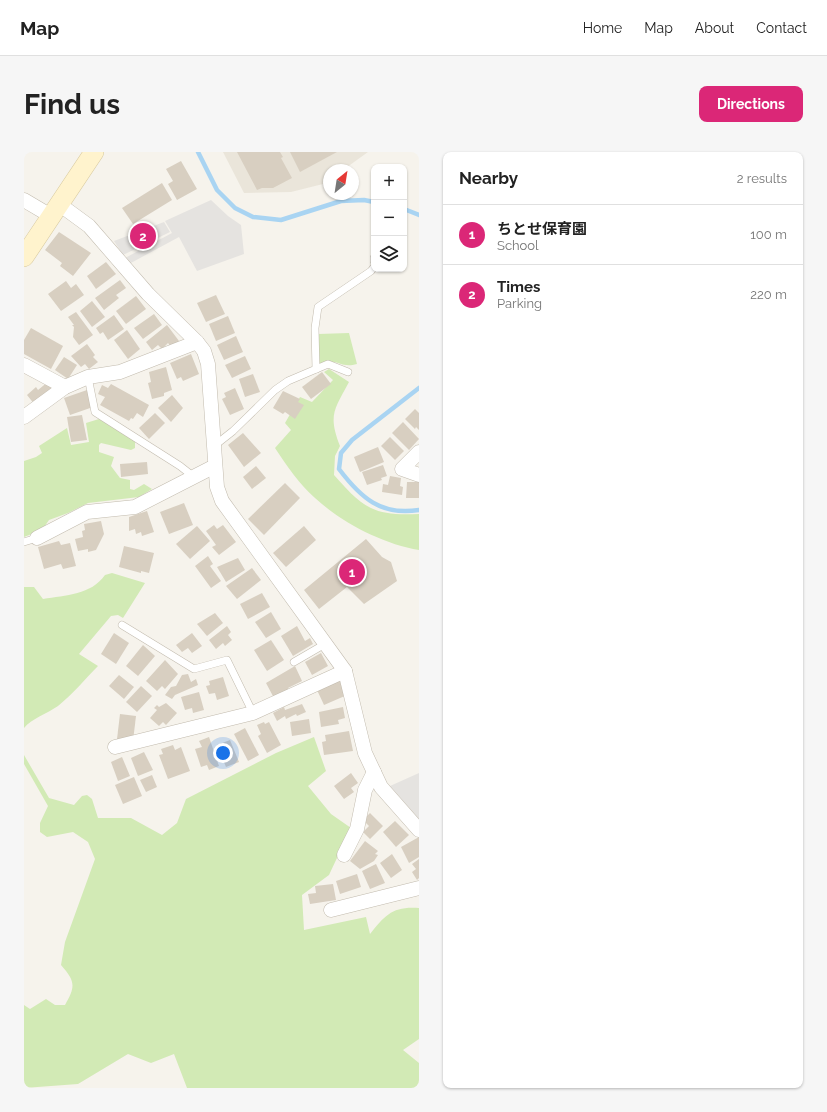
<!DOCTYPE html>
<meta charset="utf-8">
<style>
body{margin:0;font-family:Raleway,"Noto Sans JP",sans-serif;background:#f6f6f6;color:#222}
.controls{position:absolute;right:12px;top:12px;display:grid;overflow:hidden;border-radius:8px;box-shadow:0 1px 3px #0004}
.controls button{width:36px;height:36px;display:grid;place-items:center;padding:0;border:0;border-bottom:1px solid #e0e0e0;background:#fff;color:#222;font:20px sans-serif}
.compass{position:absolute;left:299px;top:12px;width:36px;height:36px;border-radius:50%;background:#fff;box-shadow:0 1px 3px #0004;rotate:30deg}
.you{position:absolute;left:199px;top:601px;width:14px;height:14px;margin:-10px;border:3px solid #fff;border-radius:50%;background:#1a73e8;box-shadow:0 0 0 6px #1a73e833}
.badge{display:grid;place-items:center;width:26px;height:26px;border-radius:50%;background:#db2777;color:#fff;font-size:13px;font-weight:700}
.pin{position:absolute;translate:-50% -50%;border:2px solid #fff;box-shadow:0 1px 4px #0006}
.list{margin:0;padding:0;list-style:none}
h2{display:flex;justify-content:space-between;align-items:center;height:52px;margin:0;padding:0 16px;font-size:17px}
h2 small{font-size:13px;font-weight:400;color:#767676}
.list li{display:grid;grid-template-columns:26px 1fr auto;gap:12px;align-items:center;box-sizing:border-box;height:60px;padding:0 16px;border-top:1px solid #e0e0e0}
.list b{display:block;font-size:15px;white-space:nowrap}
.list p{margin:0;font-size:13px;white-space:nowrap;color:#767676}
.list em{font-size:13px;font-style:normal;color:#767676}
.icon{flex:none;width:22px;height:22px;fill:none;stroke:currentColor;stroke-width:2;stroke-linecap:round;stroke-linejoin:round}
.map{position:relative;flex:none;width:395px;height:936px;overflow:hidden;border-radius:8px}
header{display:flex;align-items:center;gap:24px;box-sizing:border-box;height:56px;padding:0 20px;background:#fff;border-bottom:1px solid #e0e0e0}
header strong{font-size:19px}
nav{display:flex;gap:22px;margin-inline-start:auto;font-size:14px}
.intro{display:flex;align-items:center;justify-content:space-between;box-sizing:border-box;height:96px;padding:0 24px}
h1{margin:0;font-size:28px}
.button{padding:10px 18px;border-radius:8px;background:#db2777;color:#fff;font-size:14px;font-weight:700}
main{display:flex;gap:24px;padding:0 24px}
aside{flex:1;background:#fff;border-radius:8px;box-shadow:0 1px 3px #0004}
.map>svg:first-child{display:block}
.residential{fill:#eae5da}
.green{fill:#d2eab5}
.parking{fill:#e5e3e0}
.lines{fill:none;stroke-linecap:round;stroke-linejoin:round}
.stream{stroke:#a9d4f2;stroke-width:4.5}
.building{fill:#d8cfc1}
.lane-casing{stroke:#c2bbae;stroke-width:8}
.street-casing{stroke:#c2bbae;stroke-width:15}
.secondary-casing{stroke:#d6c79b;stroke-width:20}
.lane{stroke:#fff;stroke-width:7}
.street{stroke:#fff;stroke-width:14}
.secondary{stroke:#fff3cd;stroke-width:19}
</style>
<header>
<strong>Map</strong>
<nav><a>Home</a><a>Map</a><a>About</a><a>Contact</a></nav>
</header>
<div class="intro"><h1>Find us</h1><a class="button">Directions</a></div>
<main>
<div class="map">
<svg width="395" height="936" viewBox="0 0 395 936">
<rect width="100%" height="100%" fill="#f6f3ec"/>
<path class="residential" d="M199 0H344L319 18H305V28L299 32 267 40 220 41Z"/>
<g class="green">
<path d="M325 181 333 212C316 217 314 205 295 212L294 182Z"/>
<path d="M305 217 325 230C310 258 304 263 316 294L311 304 310 323C340 357 350 364 395 362V398C359 392 318 371 291 346 275 332 263 314 251 296L267 278 261 271 276 245 288 250 309 228 300 220Z"/>
<path d="M75 267 111 288V296L107 298 77 291 75 293V300L90 305 87 314 96 326 106 328V337L110 338 120 332 128 337 115 345 64 351 44 361 25 368 18 378 0 385V309L12 305 18 301 15 294 43 276 47 293 65 290 62 271Z"/>
<path d="M88 421 121 431 99 466 94 463 87 464 55 502 74 514C61 527 49 542 34 554 24 561 7 567 0 576V435H10L19 447C42 443 67 443 81 423Z"/>
<path d="M290 585 302 619 284 634 307 662 327 676 305 723 278 743 280 778 342 765 346 782C361 763 369 754 395 756V887L379 898 395 911V936H163L150 902 127 911 104 902 54 932 0 936V853L6 857 22 847 31 853H41C52 834 51 829 37 813L41 790 71 707 64 690 49 680 23 685 16 680V671L24 654 0 612V603L25 646 50 653 58 644 63 643 68 647 74 666H107L138 683 153 671 162 647 252 601Z"/>
</g>
<g class="parking">
<path d="M187 48 204 64 217 73 220 102 173 119 155 85 105 112 101 106 148 81 141 69Z"/>
<path d="M140 70 146 80 99 103 90 89Z"/>
<path d="M395 621V667L366 634Z"/>
</g>
<g class="lines">
<g class="stream">
<path d="M174 0 193 38 211 56 229 65 257 68 317 49 340 48 350 50"/>
<path d="M380 57 395 63"/>
<path d="M395 236 328 288 317 301 315 317C337 346 357 364 395 358"/>
</g>
</g>
<g class="building">
<path d="M213 0H256L259 5 257 6 268 26 249 36H238L233 38Z"/>
<path d="M266 0H313L276 20Z"/>
<path d="M157 9 173 37 153 48 144 32 149 29 142 17Z"/>
<path d="M138 31 148 48 109 72 98 56Z"/>
<path d="M35 80 67 101 49 124 36 114 38 111 21 98Z"/>
<path d="M82 110 92 122 72 137 63 124Z"/>
<path d="M96 128 102 136 92 143 95 146 80 158 71 146Z"/>
<path d="M42 129 47 136 52 132 60 143 37 159 24 142Z"/>
<path d="M192 143 201 162 182 170 173 151Z"/>
<path d="M112 144 122 157 102 172 92 159Z"/>
<path d="M68 149 81 165 68 175 56 159Z"/>
<path d="M52 160 69 183 55 193 49 185 50 175 48 173H50L44 165Z"/>
<path d="M130 162 138 173 119 187 110 176Z"/>
<path d="M90 163 100 177 84 188 79 180 76 182 72 176Z"/>
<path d="M204 164 211 181 192 189 185 172Z"/>
<path d="M143 173 155 189 147 195 144 191 138 197 134 193 128 198 122 190Z"/>
<path d="M7 176 39 194 27 217 0 202V188Z"/>
<path d="M103 178 116 197 104 207 90 188Z"/>
<path d="M212 184 219 200 200 208 193 193Z"/>
<path d="M63 192 71 203 69 205 74 210 65 217 61 212 57 215 47 204Z"/>
<path d="M167 202 175 222 159 229 157 225 153 227 146 211Z"/>
<path d="M221 204 227 217 208 226 201 213Z"/>
<path d="M40 205 53 213 44 227 31 218Z"/>
<path d="M142 215 148 238 140 241V244L128 247 124 231 127 230 125 220Z"/>
<path d="M298 220 307 232 287 247 278 235Z"/>
<path d="M229 222 236 240 221 245 215 227Z"/>
<path d="M25 229 31 236 11 253 3 243 12 235 14 238Z"/>
<path d="M87 232 125 253 119 265 113 261 109 267 107 266 105 269 76 253 81 245 74 242 78 233 84 236Z"/>
<path d="M211 236 220 257 206 263 198 247 202 245 200 241Z"/>
<path d="M63 238 69 255 46 263 40 246Z"/>
<path d="M259 239 276 247 274 250 280 253 271 267 261 260 259 262 249 256Z"/>
<path d="M148 243 159 256 147 270 134 256Z"/>
<path d="M391 257 395 261V278L392 275 391 277 381 267Z"/>
<path d="M131 261 141 271 125 287 115 276Z"/>
<path d="M58 263 63 288 47 290 43 265Z"/>
<path d="M379 270 395 287 385 298 368 281Z"/>
<path d="M219 281 237 301 220 315 204 293Z"/>
<path d="M366 285 380 299 371 308 357 294Z"/>
<path d="M354 295 360 310 336 320 330 305Z"/>
<path d="M123 310 124 322 97 325 96 312Z"/>
<path d="M359 313 363 324 357 326 358 328 343 333 338 320Z"/>
<path d="M232 314 242 326 228 337 219 325Z"/>
<path d="M366 324 377 326 376 334 379 335 378 343 358 340 359 332 364 333Z"/>
<path d="M383 330H395V346H382Z"/>
<path d="M261 331 276 346 240 383 224 367Z"/>
<path d="M160 351 169 373 145 382 136 360Z"/>
<path d="M123 359 130 380 118 384 117 380 112 382 111 377 105 379V365Z"/>
<path d="M77 369 80 382 72 398 64 400V397L54 399 51 387 59 385 58 379 61 378 60 372Z"/>
<path d="M190 373 193 377 199 373 212 390 195 403 188 395 192 393 182 379Z"/>
<path d="M173 374 186 389 166 407 152 392Z"/>
<path d="M280 374 292 388 262 415 249 401Z"/>
<path d="M342 387 358 405 367 410 373 429 340 452 323 435 295 457 280 438Z"/>
<path d="M35 389 37 393 46 391 52 414 39 417 37 412 20 417 14 395Z"/>
<path d="M100 394 130 401 125 421 117 419V421L95 415Z"/>
<path d="M184 404 189 412 186 414 197 429 187 436 171 414Z"/>
<path d="M214 406 221 418 202 430 193 415Z"/>
<path d="M228 416 237 428 213 447 202 434Z"/>
<path d="M238 441 246 455 224 467 216 452Z"/>
<path d="M247 460 257 477 242 486 231 470Z"/>
<path d="M191 461 199 471 183 484 173 472Z"/>
<path d="M203 474 207 480 204 483 208 488 201 494 199 491 192 497 185 488Z"/>
<path d="M273 474 281 489 286 486 289 492 269 504 257 484Z"/>
<path d="M90 481 105 491 92 512 77 502Z"/>
<path d="M168 481 178 494 168 501 164 496 158 500 152 493Z"/>
<path d="M247 488 260 508 243 519 230 498Z"/>
<path d="M119 493 131 504 114 524 102 514Z"/>
<path d="M297 501 304 514 288 523 281 510Z"/>
<path d="M141 508 154 522 141 537 138 534 133 539 122 529Z"/>
<path d="M271 514 278 529 264 536 265 539 250 546 242 531Z"/>
<path d="M164 522 167 530 172 527 174 533 151 543 148 547 141 543 147 535 152 534 158 523Z"/>
<path d="M95 523 110 535 100 547 85 534Z"/>
<path d="M199 525 205 544 193 548 191 541 185 542 182 534 186 533 185 529Z"/>
<path d="M315 528 323 543 300 553 293 538Z"/>
<path d="M117 534 128 544 113 560 102 550Z"/>
<path d="M175 540 180 558 169 561 168 556 161 558 157 545Z"/>
<path d="M142 551 153 561 142 573 139 570 135 574 126 566 133 558 130 556 133 553 135 555Z"/>
<path d="M278 552 282 560 273 564 272 562 262 567 261 564 253 569 249 561 260 555 261 558Z"/>
<path d="M319 555 321 566 314 568 315 572 297 575 295 560Z"/>
<path d="M96 562 112 564 109 589 93 587Z"/>
<path d="M285 567 287 581 268 584 266 570Z"/>
<path d="M240 570 241 572 245 570 257 593 243 601 234 584 237 582 233 573Z"/>
<path d="M221 576 235 603 224 609 210 582Z"/>
<path d="M325 579 329 599 300 603 298 590 302 589 301 583Z"/>
<path d="M185 585 195 614 185 618 183 613 177 615 171 597 178 595 175 589Z"/>
<path d="M206 588 215 610 202 615 193 593Z"/>
<path d="M149 593 151 598 157 595 166 619 144 627 135 603 139 602 137 597Z"/>
<path d="M120 600 129 618 114 624 107 606Z"/>
<path d="M98 605 106 624 94 629 87 610Z"/>
<path d="M327 621 334 631 327 636 330 640 320 647 310 634Z"/>
<path d="M128 623 133 635 122 640 116 628Z"/>
<path d="M110 625 118 644 99 652 91 633Z"/>
<path d="M346 661 359 674 346 687 339 680 345 674 339 668Z"/>
<path d="M371 669 385 683 372 695 359 680Z"/>
<path d="M395 685V705L385 711 377 695Z"/>
<path d="M341 689 354 699 351 702 354 703 350 709 336 717 326 709Z"/>
<path d="M368 702 378 718 367 726 356 711Z"/>
<path d="M395 707V726L393 728 388 720 392 717 388 712Z"/>
<path d="M352 712 361 731 346 737 338 719Z"/>
<path d="M333 722 337 735 316 742 312 729Z"/>
<path d="M309 732 312 748 286 752 284 742 292 741 291 734Z"/>
</g>
<g class="lines">
<defs>
<g id="lane">
<path d="M350 106V109"/>
<path d="M292 217 291 176 294 155 347 119 350 115"/>
<path d="M64 225 71 260 156 314 170 325"/>
<path d="M190 294 209 279 251 238 264 229 304 212 324 220"/>
<path d="M0 390 13 386"/>
<path d="M98 473 170 517 203 508 229 561"/>
<path d="M270 510 301 492"/>
</g>
<g id="street">
<path d="M0 48 27 64"/>
<path d="M35 52 65 74 124 142 173 190 180 199 184 212 193 335 198 349 321 519 341 601 357 635 395 678"/>
<path d="M0 213 41 235"/>
<path d="M0 265 41 235 64 225 96 220 173 190"/>
<path d="M395 300 378 317 395 323"/>
<path d="M13 386 63 360 111 355 191 314"/>
<path d="M91 595 229 561 321 519"/>
<path d="M320 703 333 677 341 638 350 620"/>
<path d="M307 758 395 736"/>
</g>
<path id="secondary" d="M0 105 70 0"/>
</defs>
<use href="#lane" class="lane-casing"/>
<use href="#street" class="street-casing"/>
<use href="#secondary" class="secondary-casing"/>
<use href="#lane" class="lane"/>
<use href="#street" class="street"/>
<use href="#secondary" class="secondary"/>
</g>
</svg>
<div class="controls">
<button>+</button>
<button>−</button>
<button><svg class="icon" aria-label="layers" viewBox="0 0 24 24"><path d="M12 4l9 5-9 5-9-5zM3 14l9 5 9-5"/></svg></button>
</div>
<svg class="compass" viewBox="-18 -18 36 36"><path d="M0-13l5 13h-10z" fill="#e53935"/><path d="M0 13l5-13h-10z" fill="#767676"/></svg>
<div class="you"></div>
<div class="pin badge" style="left:328px;top:420px">1</div>
<div class="pin badge" style="left:119px;top:84px">2</div>
</div>
<aside>
<h2>Nearby<small>2 results</small></h2>
<ul class="list">
<li><span class="badge">1</span><div><b>ちとせ保育園</b><p>School</p></div><em>100 m</em></li>
<li><span class="badge">2</span><div><b>Times</b><p>Parking</p></div><em>220 m</em></li>
</ul>
</aside>
</main>
